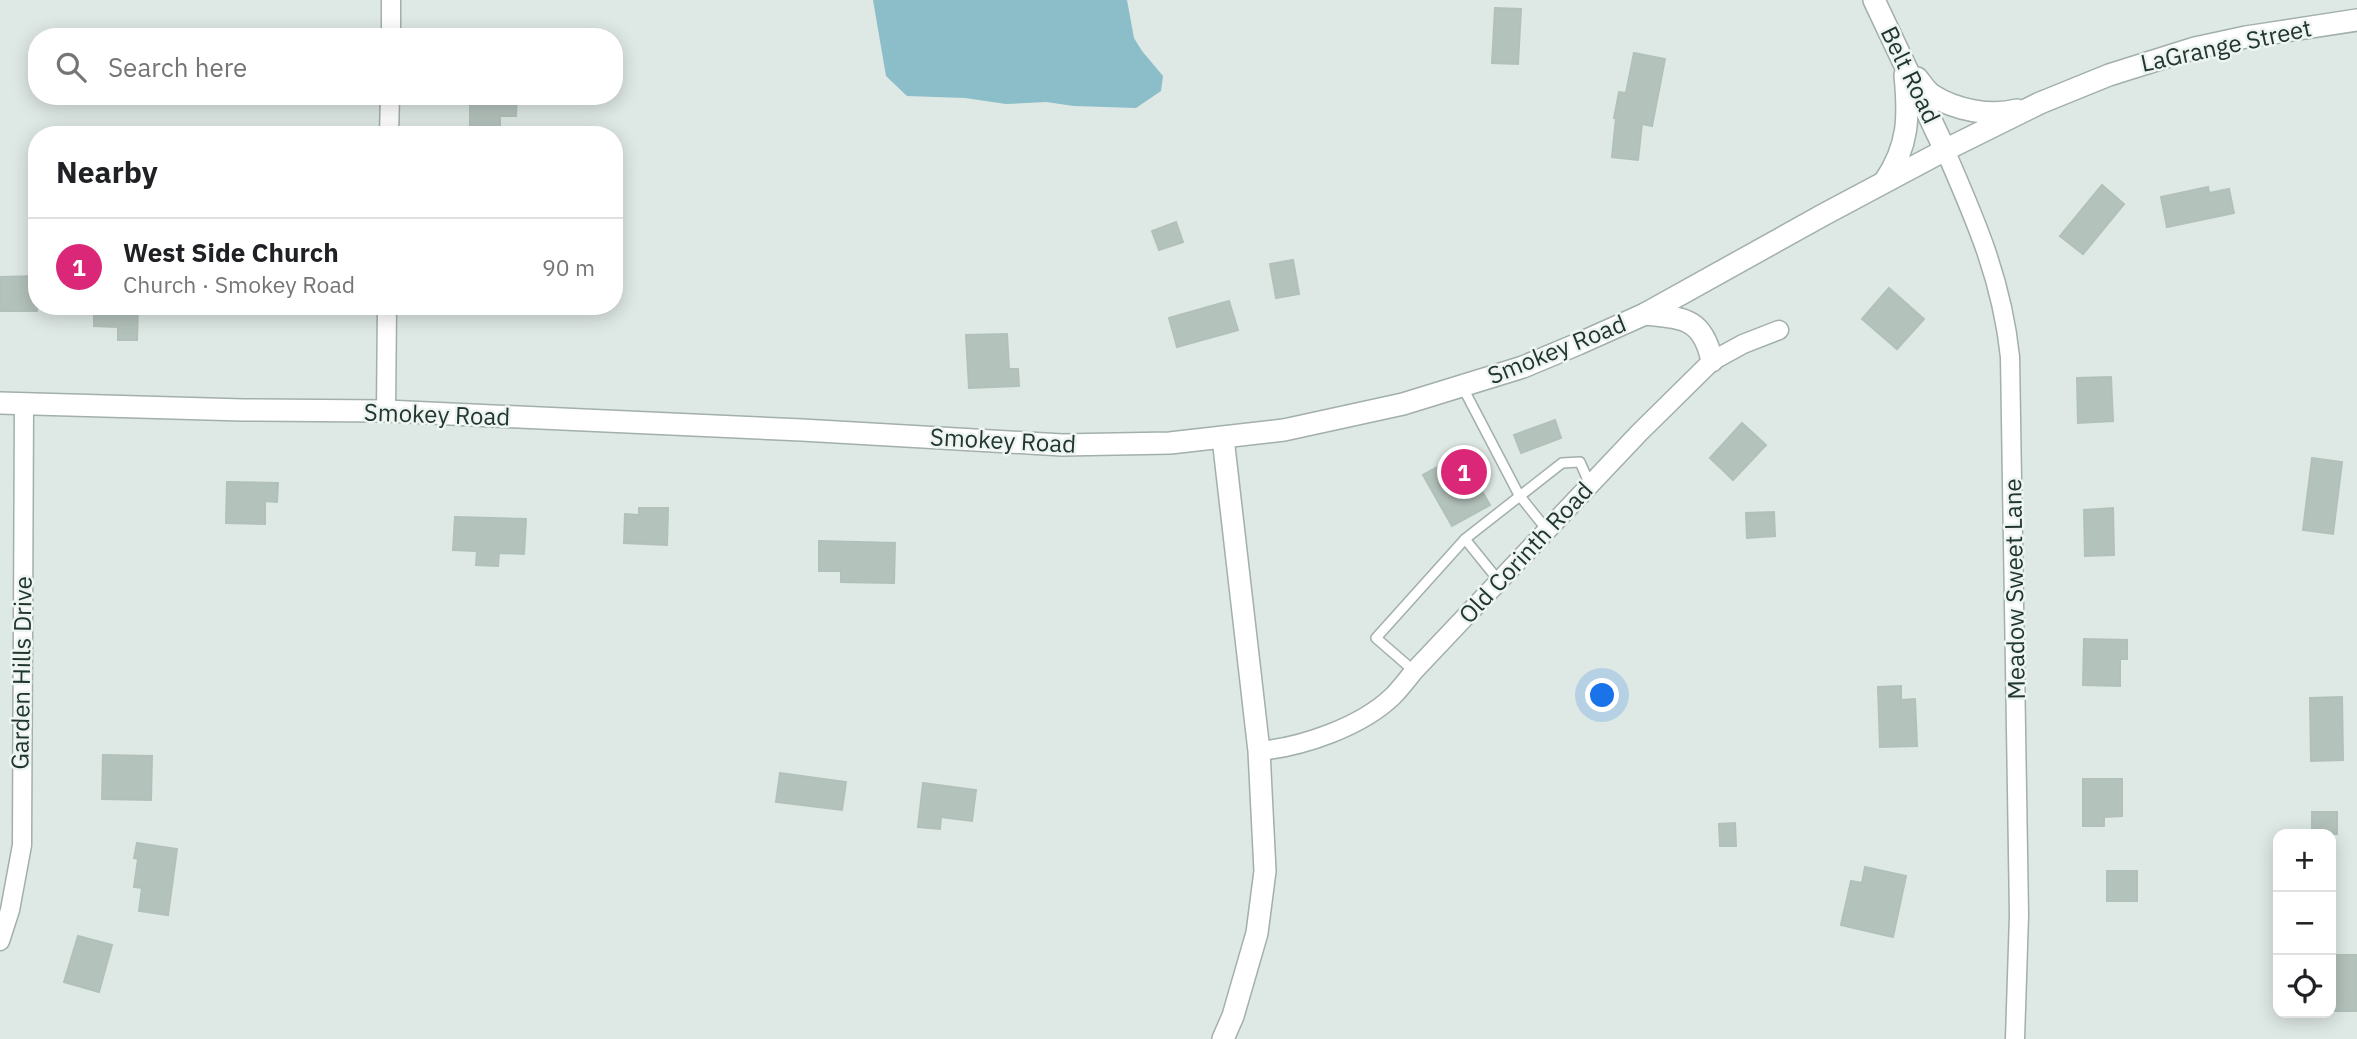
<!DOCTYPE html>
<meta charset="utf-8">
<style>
body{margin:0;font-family:"IBM Plex Sans",sans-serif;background:#f6f6f6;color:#202124}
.controls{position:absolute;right:21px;bottom:21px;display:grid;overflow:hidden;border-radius:14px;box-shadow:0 4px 18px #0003}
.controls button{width:63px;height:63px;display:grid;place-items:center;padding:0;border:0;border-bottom:2px solid #e0e0e0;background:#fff;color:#202124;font:35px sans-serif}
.you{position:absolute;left:1603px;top:696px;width:24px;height:24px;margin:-18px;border:5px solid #fff;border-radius:50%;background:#1a73e8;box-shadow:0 0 0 10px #1a73e833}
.badge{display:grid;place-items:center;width:46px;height:46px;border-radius:50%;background:#db2777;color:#fff;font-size:23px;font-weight:700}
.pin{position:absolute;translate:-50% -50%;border:4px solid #fff;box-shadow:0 2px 7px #0006}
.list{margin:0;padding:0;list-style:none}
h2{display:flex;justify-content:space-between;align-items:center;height:91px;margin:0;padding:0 28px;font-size:30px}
h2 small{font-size:23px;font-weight:400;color:#757577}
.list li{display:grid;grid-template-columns:46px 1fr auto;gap:21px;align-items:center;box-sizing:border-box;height:98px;padding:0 28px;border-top:2px solid #e0e0e0}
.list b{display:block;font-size:26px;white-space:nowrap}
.list p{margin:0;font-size:23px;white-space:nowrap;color:#757577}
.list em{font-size:23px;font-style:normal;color:#757577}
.icon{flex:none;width:38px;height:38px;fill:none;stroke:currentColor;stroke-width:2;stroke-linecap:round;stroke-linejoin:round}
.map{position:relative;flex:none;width:2357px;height:1039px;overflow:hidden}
.search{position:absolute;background:#fff;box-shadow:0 4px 18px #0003;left:28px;top:28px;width:595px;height:77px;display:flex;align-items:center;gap:18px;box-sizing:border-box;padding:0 24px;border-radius:28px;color:#757577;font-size:26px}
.panel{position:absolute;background:#fff;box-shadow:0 4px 18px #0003;left:28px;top:126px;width:595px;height:189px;border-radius:28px}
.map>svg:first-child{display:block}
.water{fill:#8bbec8}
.building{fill:#b4c2bc;stroke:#b1c1ba;stroke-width:2}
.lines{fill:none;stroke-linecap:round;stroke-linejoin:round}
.service-casing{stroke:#a2afaa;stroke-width:12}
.minor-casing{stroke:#a2afaa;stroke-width:21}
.tertiary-casing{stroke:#a2afaa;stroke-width:24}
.service{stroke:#fff;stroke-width:9}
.minor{stroke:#fff;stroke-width:18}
.tertiary{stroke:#fff;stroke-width:21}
.labels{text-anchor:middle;stroke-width:5;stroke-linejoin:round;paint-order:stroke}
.street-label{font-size:24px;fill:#213630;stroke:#eef5f1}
</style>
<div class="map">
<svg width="2357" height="1039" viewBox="0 0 2357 1039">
<rect width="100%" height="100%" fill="#dee8e4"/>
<path class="water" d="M873 0H1127L1134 38 1142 51 1163 76 1161 91 1136 108 1074 106 1046 102 1006 104 965 98 907 96 886 76Z"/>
<g class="building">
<path d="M1495 8 1521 9 1518 64 1492 63Z"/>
<path d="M1634 53 1665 59 1652 126 1642 124 1638 160 1612 157 1616 118H1614L1619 92 1626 93Z"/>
<path d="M470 96H517L516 116H500V135H470Z"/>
<path d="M2102 185 2124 204 2083 254 2060 236Z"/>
<path d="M2208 187 2209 193 2229 189 2234 213 2167 227 2161 197Z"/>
<path d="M1176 222 1183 242 1159 250 1152 231Z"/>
<path d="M1293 260 1299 294 1276 298 1270 264Z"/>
<path d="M37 276V311H0V277Z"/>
<path d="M1889 288 1924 319 1897 349 1862 319Z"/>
<path d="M1229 301 1238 330 1177 347 1169 318Z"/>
<path d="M94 306H138L137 340H118V327L94 326Z"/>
<path d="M1007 334 1009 369H1018L1019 386 969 388 966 335Z"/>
<path d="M2111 377 2113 421 2078 423 2077 378Z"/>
<path d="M1555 420 1561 438 1521 453 1514 435Z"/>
<path d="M1742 423 1766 445 1733 480 1710 458Z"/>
<path d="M1461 454 1490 505 1452 526 1423 475Z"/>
<path d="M2312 458 2342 462 2333 534 2303 530Z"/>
<path d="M227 482 278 483 277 502 265 501V524L226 523Z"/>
<path d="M639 508H668L667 545 624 543 625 514 639 515Z"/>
<path d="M2113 508 2114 555 2085 556 2084 510Z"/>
<path d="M1774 512 1775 536 1747 538 1746 513Z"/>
<path d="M455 517 526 519 524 554 499 553 498 566 476 565 477 551 453 550Z"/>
<path d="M819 541 895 543 894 583 841 582V571H819Z"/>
<path d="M2084 639 2127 640V659H2120V686L2083 685Z"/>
<path d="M1901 686V700L1915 699 1917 746 1880 747 1878 687Z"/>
<path d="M2342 697 2343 760 2311 761 2310 698Z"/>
<path d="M103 755 152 756 151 800 102 799Z"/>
<path d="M780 773 846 782 842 810 776 802Z"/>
<path d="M2083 779H2122V816L2104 817V826H2083Z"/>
<path d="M923 783 976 790 972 821 941 817 940 829 918 827Z"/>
<rect x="2312" y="812" width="25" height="22"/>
<path d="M1735 823 1736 846H1720L1719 824Z"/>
<path d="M137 843 177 849 168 915 139 911 142 888 134 887 138 859 134 858Z"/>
<path d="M1865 867 1906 876 1893 937 1841 925 1851 881 1862 883Z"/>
<rect x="2107" y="871" width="30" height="30"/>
<path d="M78 936 112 945 99 992 64 982Z"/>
<rect x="2331" y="955" width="26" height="56"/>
</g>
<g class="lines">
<defs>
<g id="service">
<path d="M1462 386 1519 495 1547 530"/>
<path d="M1465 539 1499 581"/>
<path d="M1414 671 1376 638 1465 539 1562 463 1580 462 1590 485"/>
</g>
<g id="minor">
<path d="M391 37V0"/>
<path d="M389 135 390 96"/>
<path d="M1945 150C1976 221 2002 280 2010 357L2019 915 2015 1039"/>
<path d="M386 411 387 306"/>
<path d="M1259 751C1302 747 1361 727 1393 696 1400 689 1407 680 1414 671L1639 433 1712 361 1743 344 1779 330"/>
<path d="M0 941 10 910 22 845 24 403"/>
</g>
<g id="tertiary">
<path d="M1874 0 1945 150"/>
<path d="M1917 78C1922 84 1926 91 1932 95 1955 110 1991 117 2017 110"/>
<path d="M1885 181C1909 145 1909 117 1905 75"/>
<path d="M1645 314C1684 318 1703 318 1712 361"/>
<path d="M0 403 243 410 386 411 802 430 1062 445 1170 443 1284 430 1403 404 1523 367 1578 344 1645 314 1823 215 1945 150 2040 103 2109 75 2195 48 2246 37 2357 20"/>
<path d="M1223 1039 1233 1016 1257 933 1265 871 1259 751 1223 438"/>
</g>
</defs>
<use href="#service" class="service-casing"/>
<use href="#minor" class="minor-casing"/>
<use href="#tertiary" class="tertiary-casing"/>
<use href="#service" class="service"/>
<use href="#minor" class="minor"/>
<use href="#tertiary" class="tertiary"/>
</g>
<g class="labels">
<g class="street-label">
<text transform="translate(2226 46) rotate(-12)" y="8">LaGrange Street</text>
<text transform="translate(1910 75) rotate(64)" y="8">Belt Road</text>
<text transform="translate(1557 350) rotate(-22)" y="8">Smokey Road</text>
<text transform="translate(437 415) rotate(2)" y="8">Smokey Road</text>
<text transform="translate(1003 441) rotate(3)" y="8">Smokey Road</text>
<text transform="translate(1526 553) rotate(-47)" y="8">Old Corinth Road</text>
<text transform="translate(2015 589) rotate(-91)" y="8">Meadow Sweet Lane</text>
<text transform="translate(22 673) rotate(-89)" y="8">Garden Hills Drive</text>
</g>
</g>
</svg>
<div class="controls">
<button>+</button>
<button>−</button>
<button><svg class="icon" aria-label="locate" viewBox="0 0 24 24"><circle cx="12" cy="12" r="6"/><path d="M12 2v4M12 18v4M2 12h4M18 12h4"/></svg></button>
</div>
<div class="you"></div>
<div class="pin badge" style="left:1464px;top:472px">1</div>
<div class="search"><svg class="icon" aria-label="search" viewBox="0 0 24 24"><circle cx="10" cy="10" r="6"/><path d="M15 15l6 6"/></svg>Search here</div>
<section class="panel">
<h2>Nearby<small></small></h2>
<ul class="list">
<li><span class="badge">1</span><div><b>West Side Church</b><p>Church · Smokey Road</p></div><em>90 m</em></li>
</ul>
</section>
</div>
